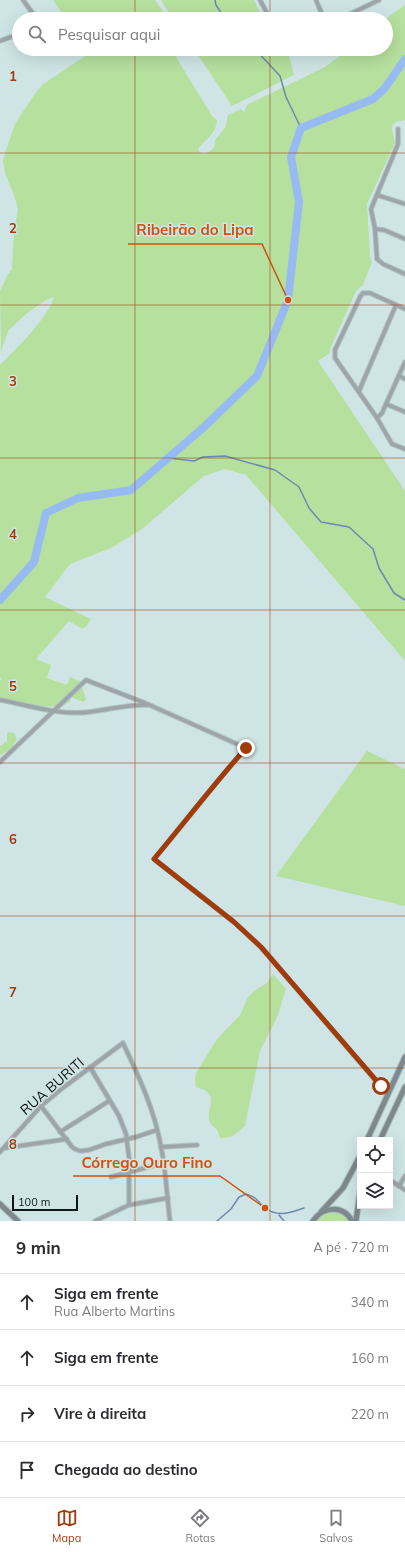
<!DOCTYPE html>
<html lang="pt">
<meta charset="utf-8">
<style>
body{margin:0;font-family:Mulish,sans-serif;background:#f7f7f7;color:#2b2b33}
.controls{position:absolute;right:12px;bottom:12px;display:grid;overflow:hidden;border-radius:0px;box-shadow:0 4px 16px #0002}
.controls button{width:36px;height:36px;display:grid;place-items:center;padding:0;border:0;border-bottom:1px solid #e1e1e2;background:#fff;color:#2b2b33;font:20px sans-serif}
.scale{position:absolute;left:12px;bottom:10px;width:66px;box-sizing:border-box;padding-left:4px;border:2px solid #0d1515;border-top:0;font-size:11px;line-height:14px;white-space:nowrap;color:#0d1515;-webkit-text-stroke:3px #cfe5e5;paint-order:stroke}
.stop{position:absolute;width:12px;height:12px;margin:-9px;border:3px solid #a03b0c;border-radius:50%;background:#fff}
.stop.end{background:#a03b0c;border-color:#fff;box-shadow:0 1px 4px #0008}
.list{margin:0;padding:0;list-style:none}
h2{display:flex;justify-content:space-between;align-items:center;height:52px;margin:0;padding:0 16px;font-size:17px}
h2 small{font-size:13px;font-weight:400;color:#7c7c81}
.list li{display:grid;grid-template-columns:26px 1fr auto;gap:12px;align-items:center;box-sizing:border-box;height:56px;padding:0 16px;border-top:1px solid #e1e1e2}
.list b{display:block;font-size:15px;white-space:nowrap}
.list p{margin:0;font-size:13px;white-space:nowrap;color:#7c7c81}
.list em{font-size:13px;font-style:normal;color:#7c7c81}
.icon{flex:none;width:22px;height:22px;fill:none;stroke:currentColor;stroke-width:2;stroke-linecap:round;stroke-linejoin:round}
.map{position:relative;flex:none;width:405px;height:1221px;overflow:hidden}
.search{position:absolute;background:#fff;box-shadow:0 4px 16px #0002;left:12px;right:12px;top:12px;height:44px;display:flex;align-items:center;gap:10px;box-sizing:border-box;padding:0 14px;border-radius:22px;color:#7c7c81;font-size:15px}
.sheet{height:276px;background:#fff}
nav{display:flex;justify-content:space-around;align-items:center;box-sizing:border-box;height:56px;border-top:1px solid #e1e1e2;background:#fff;font-size:11px;color:#7c7c81}
nav a{display:grid;justify-items:center;gap:2px}
nav .on{color:#a03b0c}
.map>svg:first-child{display:block}
.green{fill:#b6e09e}
.lines{fill:none;stroke-linecap:round;stroke-linejoin:round}
.stream{stroke:#6e88b0;stroke-width:1.5}
.river{stroke:#97baf3;stroke-width:8}
.street-casing{stroke:#acc0c0;stroke-width:5.5}
.secondary-casing{stroke:#acc0c0;stroke-width:7}
.street{stroke:#9da5a9;stroke-width:3.5}
.secondary{stroke:#7d898e;stroke-width:5}
.route{stroke:#a03b0c;stroke-width:5}
.grid{fill:none;stroke:#a03b0c;stroke-width:1;stroke-opacity:0.55}
.labels{text-anchor:middle;stroke-width:3;stroke-linejoin:round;paint-order:stroke}
.street-label{font-size:14px;fill:#0d1515;stroke:#cfe5e5}
.grid-label{font-size:13px;text-anchor:middle;font-weight:bold;fill:#a03b0c;stroke:#cfe5e5;stroke-width:3;stroke-linejoin:round;paint-order:stroke}
.leader{fill:none;stroke:#d2520d;stroke-width:1.5}
.callout-dot{fill:#d2520d;stroke:#cfe5e5;stroke-width:1.5}
.callout-label{font-size:15px;text-anchor:middle;font-weight:bold;fill:#d2520d;stroke:#cfe5e5;stroke-width:3;stroke-linejoin:round;paint-order:stroke}
</style>
<div class="map">
<svg width="405" height="1221" viewBox="0 0 405 1221">
<rect width="100%" height="100%" fill="#cfe5e5"/>
<g class="green">
<path d="M53 0H155L168 19H120L121 16 119 12 113 19H66Z"/>
<path d="M161 0H254L263 19H173Z"/>
<path d="M405 5V120C403 121 400 121 398 121 387 125 395 136 395 143L367 204 370 255 372 262 363 285 356 291 330 349V353L318 361 405 491V661L246 475 225 469 204 476 142 529 111 548 70 564 45 597 91 619 86 627 82 629 69 621 36 659 51 665 47 678 67 685 70 677 80 681 86 699 83 702 71 697 70 702C67 703 64 706 61 706 50 708 10 703 0 698V681L2 678 0 677V365C16 349 48 318 54 297L46 300 27 313 8 331 1 352 0 291 7 276 12 269 14 233 18 209 14 195 5 173 3 161 5 153 15 124 34 95 42 85 85 56 92 49H182L176 57 212 116 217 120C216 135 206 138 198 149L200 153 205 154C212 150 216 148 215 140L225 128 228 115 241 109 244 112 247 105 325 67 349 49H386L385 19Z"/>
<path d="M194 49H287L294 75 232 106Z"/>
<path d="M9 732 14 733 17 739 10 750 0 755V745L1 746 7 741V733Z"/>
<path d="M367 751 405 769V906L276 876Z"/>
<path d="M273 974 286 989 278 1015 260 1051 245 1126 233 1136 225 1138H220C218 1126 213 1129 210 1122 204 1108 223 1094 196 1087L195 1080 196 1073 217 1039 240 1015 248 997 254 991 267 983Z"/>
<path d="M326 1211 340 1212 349 1221H315Z"/>
</g>
<g class="lines">
<g class="stream">
<path d="M215 0 216 5 225 19"/>
<path d="M255 49 280 76 286 97 301 128"/>
<path d="M168 458 194 461 203 457 225 456 275 470 299 487 309 508 321 522 349 527 373 549 379 568 394 593 405 600"/>
<path d="M279 1215 284 1221"/>
<path d="M217 1221 231 1209 239 1197 246 1194C258 1198 256 1200 264 1207 277 1218 290 1213 304 1208"/>
</g>
<path class="river" d="M0 600 34 562 46 513 78 498 131 490 204 427 257 376 288 300 299 202 291 157 301 128 373 99 385 88 405 59"/>
<defs>
<g id="street">
<path d="M23 0 37 19"/>
<path d="M260 0 270 19"/>
<path d="M316 0 324 19"/>
<path d="M340 19 379 0"/>
<path d="M0 41 19 34"/>
<path d="M398 129V144L371 209 375 229 377 259 383 264 405 274"/>
<path d="M377 195 405 204"/>
<path d="M375 229 384 230 405 239"/>
<path d="M405 309 370 293H363L360 297 335 350V358L377 418 392 444 405 449"/>
<path d="M399 376 405 379"/>
<path d="M359 391 396 305"/>
<path d="M386 404 405 412"/>
<path d="M377 418 382 413 405 362"/>
<path d="M0 700C28 705 60 716 89 712 108 710 127 704 147 705"/>
<path d="M0 762 86 680 145 703 246 748C214 784 185 822 154 859L234 922 261 947 388 1095"/>
<path d="M90 1067 119 1116 126 1134 129 1158V1205"/>
<path d="M41 1106 72 1147 75 1149 80 1151 89 1150 106 1144 136 1137 157 1130"/>
<path d="M60 1132 109 1101"/>
<path d="M161 1147 197 1145"/>
<path d="M5 1148 67 1139"/>
<path d="M0 1152 41 1106 64 1087 123 1043C139 1077 155 1111 161 1147 166 1171 167 1197 170 1221"/>
<path d="M111 1177 163 1163"/>
<path d="M390 1180 405 1190"/>
<path d="M399 1186 405 1176"/>
<path d="M95 1221 129 1205 168 1198"/>
</g>
<g id="secondary">
<path d="M367 1140 405 1057"/>
<path d="M380 1140 405 1087"/>
<path d="M0 1204 18 1221"/>
<path d="M321 1212 343 1188 360 1156"/>
<path d="M313 1221C323 1206 343 1205 352 1221"/>
<path d="M356 1221 360 1191"/>
</g>
</defs>
<use href="#street" class="street-casing"/>
<use href="#secondary" class="secondary-casing"/>
<use href="#street" class="street"/>
<use href="#secondary" class="secondary"/>
</g>
<g class="lines">
<path class="route" d="M246 748C214 784 185 822 154 859L234 922 261 947 381 1086"/>
</g>
<path class="grid" d="M135 0V19M270 0V19M135 49V1221M270 49V1221M0 153H405M0 305H405M0 458H405M0 610H405M0 763H405M0 916H405M0 1068H405"/>
<g class="labels">
<g class="street-label">
<text transform="translate(52 1086) rotate(-41)" y="5">RUA BURITI</text>
</g>
</g>
<g class="grid-label">
<text x="13" y="81">1</text>
<text x="13" y="233">2</text>
<text x="13" y="386">3</text>
<text x="13" y="539">4</text>
<text x="13" y="691">5</text>
<text x="13" y="844">6</text>
<text x="13" y="997">7</text>
<text x="13" y="1149">8</text>
</g>
<path class="leader" d="M288 300L262 244H128M265 1208L220 1176H73"/>
<g class="callout-dot">
<circle cx="288" cy="300" r="4"/>
<circle cx="265" cy="1208" r="4"/>
</g>
<g class="callout-label">
<text x="195" y="235">Ribeirão do Lipa</text>
<text x="147" y="1168">Córrego Ouro Fino</text>
</g>
</svg>
<div class="controls">
<button><svg class="icon" aria-label="locate" viewBox="0 0 24 24"><circle cx="12" cy="12" r="6"/><path d="M12 2v4M12 18v4M2 12h4M18 12h4"/></svg></button>
<button><svg class="icon" aria-label="layers" viewBox="0 0 24 24"><path d="M12 4l9 5-9 5-9-5zM3 14l9 5 9-5"/></svg></button>
</div>
<div class="scale">100 m</div>
<div class="stop" style="left:381px;top:1086px"></div>
<div class="stop end" style="left:246px;top:748px"></div>
<div class="search"><svg class="icon" aria-label="search" viewBox="0 0 24 24"><circle cx="10" cy="10" r="6"/><path d="M15 15l6 6"/></svg>Pesquisar aqui</div>
</div>
<section class="sheet">
<h2>9 min<small>A pé · 720 m</small></h2>
<ul class="list">
<li><svg class="icon" aria-label="ahead" viewBox="0 0 24 24"><path d="M12 20V5M6 11l6-6 6 6"/></svg><div><b>Siga em frente</b><p>Rua Alberto Martins</p></div><em>340 m</em></li>
<li><svg class="icon" aria-label="ahead" viewBox="0 0 24 24"><path d="M12 20V5M6 11l6-6 6 6"/></svg><div><b>Siga em frente</b></div><em>160 m</em></li>
<li><svg class="icon" aria-label="right" viewBox="0 0 24 24"><path d="M7 20v-9h11M14 6l5 5-5 5"/></svg><div><b>Vire à direita</b></div><em>220 m</em></li>
<li><svg class="icon" aria-label="arrive" viewBox="0 0 24 24"><path d="M6 21V4h12l-3 4 3 4H6"/></svg><div><b>Chegada ao destino</b></div></li>
</ul>
</section>
<nav>
<a class="on"><svg class="icon" aria-label="map" viewBox="0 0 24 24"><path d="M3 6l6-2 6 2 6-2v14l-6 2-6-2-6 2zM9 4v14M15 6v14"/></svg>Mapa</a>
<a><svg class="icon" aria-label="directions" viewBox="0 0 24 24"><path d="M12 3l9 9-9 9-9-9zM9 14v-3h6M13 9l2 2-2 2"/></svg>Rotas</a>
<a><svg class="icon" aria-label="saved" viewBox="0 0 24 24"><path d="M7 4h10v16l-5-4-5 4z"/></svg>Salvos</a>
</nav>
